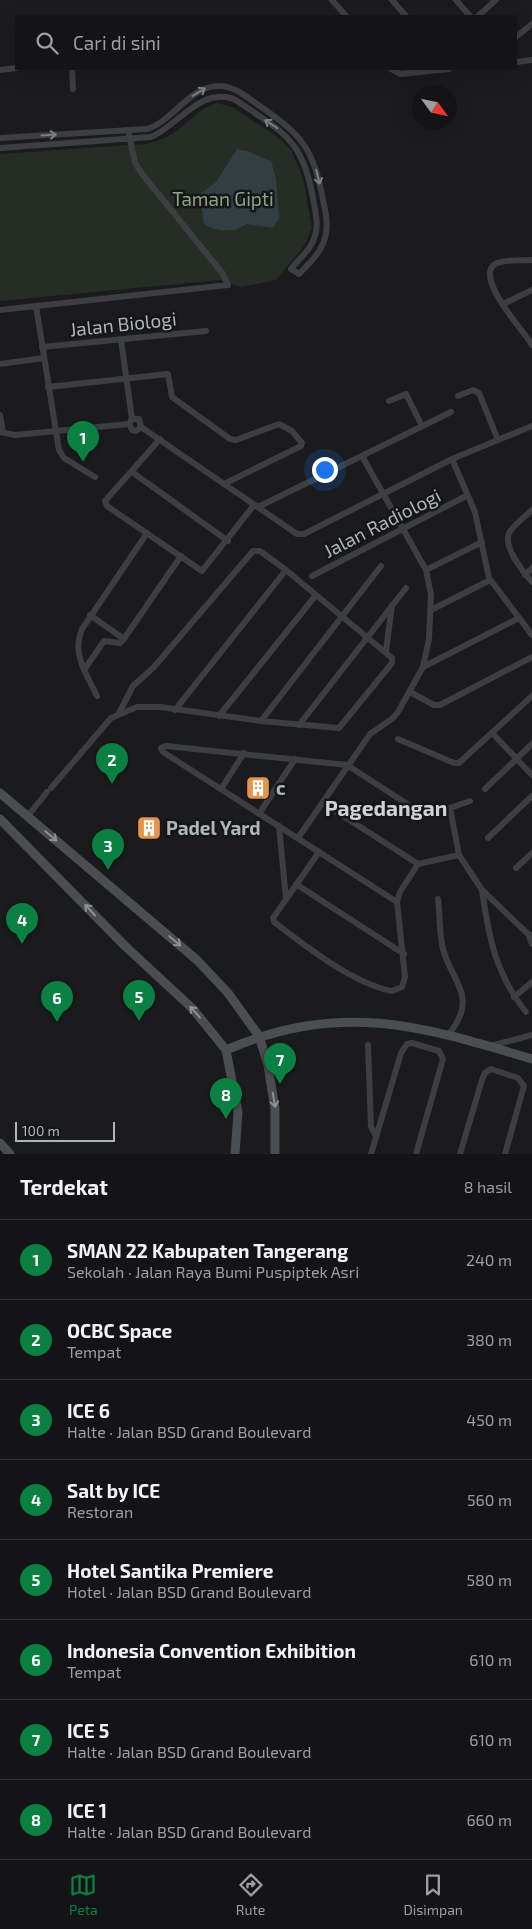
<!DOCTYPE html>
<html lang="id">
<meta charset="utf-8">
<style>
body{margin:0;font-family:"Exo 2",sans-serif;background:#212123;color:#f1f3f6}
.compass{position:absolute;left:412px;top:85px;width:45px;height:45px;border-radius:50%;background:#141416;box-shadow:0 5px 20px #0002;rotate:123deg}
.scale{position:absolute;left:15px;bottom:12px;width:100px;box-sizing:border-box;padding-left:5px;border:2px solid #aeb5bb;border-top:0;font-size:14px;line-height:18px;white-space:nowrap;color:#aeb5bb;-webkit-text-stroke:4px #161618;paint-order:stroke}
.you{position:absolute;left:324px;top:469px;width:18px;height:18px;margin:-12px;border:4px solid #fff;border-radius:50%;background:#1a73e8;box-shadow:0 0 0 8px #1a73e833}
.badge{display:grid;place-items:center;width:32px;height:32px;border-radius:50%;background:#0b8043;color:#fff;font-size:16px;font-weight:700}
.pin{position:absolute;translate:-50% -41px;filter:drop-shadow(0 1px 2px #0008)}
.pin::after{content:'';position:absolute;top:26px;width:18px;height:15px;background:inherit;clip-path:polygon(0 0,100% 0,50% 100%)}
.list{margin:0;padding:0;list-style:none}
h2{display:flex;justify-content:space-between;align-items:center;height:65px;margin:0;padding:0 20px;font-size:21px}
h2 small{font-size:16px;font-weight:400;color:#9d9ea1}
.list li{display:grid;grid-template-columns:32px 1fr auto;gap:15px;align-items:center;box-sizing:border-box;height:80px;padding:0 20px;border-top:1px solid #333335}
.list b{display:block;font-size:19px;white-space:nowrap}
.list p{margin:0;font-size:16px;white-space:nowrap;color:#9d9ea1}
.list em{font-size:16px;font-style:normal;color:#9d9ea1}
.icon{flex:none;width:28px;height:28px;fill:none;stroke:currentColor;stroke-width:2;stroke-linecap:round;stroke-linejoin:round}
.map{position:relative;flex:none;width:532px;height:1154px;overflow:hidden}
.search{position:absolute;background:#141416;box-shadow:0 5px 20px #0002;left:15px;right:15px;top:15px;height:55px;display:flex;align-items:center;gap:12px;box-sizing:border-box;padding:0 18px;border-radius:0px;color:#9d9ea1;font-size:19px}
.sheet{height:705px;background:#141416}
nav{display:flex;justify-content:space-around;align-items:center;box-sizing:border-box;height:70px;border-top:1px solid #333335;background:#141416;font-size:14px;color:#9d9ea1}
nav a{display:grid;justify-items:center;gap:2px}
nav .on{color:#0b8043}
.map>svg:first-child{display:block}
.green{fill:#252d25}
.water{fill:#333e42}
.lines{fill:none;stroke-linecap:round;stroke-linejoin:round}
.street{stroke:#3c3e42;stroke-width:6}
.secondary{stroke:#4a4d51;stroke-width:9}
.oneway{stroke:#7b7f85}
.oneway2{stroke:#8b9196}
.labels{text-anchor:middle;stroke-width:5;stroke-linejoin:round;paint-order:stroke}
.park-label{font-size:19px;fill:#8ba487;stroke:#161618}
.street-label{font-size:19px;fill:#aeb5bb;stroke:#161618}
.poi-label{font-size:19px;font-weight:bold;fill:#aeb5bb;stroke:#161618;text-anchor:start}
.quarter-label{font-size:21px;font-weight:bold;fill:#cfd3d7;stroke:#161618}
</style>
<div class="map">
<svg width="532" height="1154" viewBox="0 0 532 1154">
<rect width="100%" height="100%" fill="#1b1b1d"/>
<path class="green" d="M217 103 232 107 279 138 291 150 303 178 312 228 304 246 276 280 242 287 220 280 0 301V154L146 144C156 141 166 139 175 132 190 122 199 108 217 103Z"/>
<path class="water" d="M237 149 247 151 271 161 276 179 279 219 272 228 247 224 235 230H221L211 228 204 224 200 194 216 182Z"/>
<g class="lines">
<g class="street">
<path d="M332 0 346 16"/>
<path d="M392 0 406 16"/>
<path d="M456 0 470 16"/>
<path d="M478 16 496 0"/>
<path d="M516 37 532 24"/>
<path d="M516 62 532 60"/>
<path d="M72 69 73 89"/>
<path d="M391 69 400 74 449 69"/>
<path d="M0 70 16 68"/>
<path d="M0 138 147 129C174 121 190 84 221 86 236 87 248 98 261 107 302 135 314 149 323 200 326 213 329 228 324 241 320 253 308 265 299 274L291 269C297 261 306 254 311 245 319 232 317 218 314 204 304 139 284 133 234 99 200 87 179 125 151 137L0 148"/>
<path d="M532 260C522 261 507 259 497 263 471 275 525 332 532 345"/>
<path d="M503 304 532 290"/>
<path d="M36 306 59 450 64 458 95 477"/>
<path d="M0 310 228 285 223 274 143 175 135 163 128 130"/>
<path d="M121 340 132 419"/>
<path d="M42 347 206 331"/>
<path d="M0 364 44 358"/>
<path d="M48 387 168 374 172 397 230 439 236 440 279 424 292 431 302 443 301 446 224 484"/>
<path d="M458 396 473 390 479 393 498 440"/>
<path d="M389 401 406 394 422 426"/>
<path d="M0 415 3 432"/>
<path d="M141 427 297 534H304L452 459 532 426"/>
<path d="M0 432 15 435 129 424 132 419H139L141 427 136 431 132 430 129 424"/>
<path d="M160 439 105 501 107 506 202 571 254 505"/>
<path d="M452 459 475 512 489 578 532 635"/>
<path d="M132 472 228 541"/>
<path d="M258 507 451 412"/>
<path d="M532 510C526 516 513 525 509 533 503 547 523 572 532 582"/>
<path d="M147 533 82 629C76 645 78 655 84 670L104 641 120 643 123 640 181 556"/>
<path d="M426 570 482 542"/>
<path d="M525 575 532 568"/>
<path d="M312 576 466 496"/>
<path d="M431 610 490 580"/>
<path d="M90 615 124 639"/>
<path d="M386 651 392 605"/>
<path d="M423 667 519 618"/>
<path d="M84 670 97 696"/>
<path d="M410 692 434 705H440L532 657"/>
<path d="M175 710 286 570"/>
<path d="M219 716 316 595"/>
<path d="M261 721 381 566"/>
<path d="M299 725 406 588"/>
<path d="M493 734 532 775"/>
<path d="M398 739 454 763H459L532 696"/>
<path d="M51 788 111 718 137 707H160L261 721 339 728 392 663V658L286 570 260 551H253L154 667 133 686 119 713"/>
<path d="M221 789 244 753"/>
<path d="M485 789 532 744"/>
<path d="M323 803 418 864"/>
<path d="M450 808 459 855 482 890 528 934"/>
<path d="M259 814 295 759"/>
<path d="M27 817 47 792"/>
<path d="M279 826 286 899"/>
<path d="M298 838 370 734 392 719 398 712 423 667 429 639 431 595 426 570 362 456"/>
<path d="M488 838 532 796"/>
<path d="M319 852 273 918 274 922C305 946 354 984 392 991L402 987 405 977 397 902 400 892 418 864 459 855"/>
<path d="M516 868 532 853"/>
<path d="M296 884 404 954"/>
<path d="M482 890C489 938 495 973 526 1012"/>
<path d="M438 899C440 915 439 933 443 949 452 983 479 996 449 1034"/>
<path d="M397 902 163 752 161 748 166 746 347 765 421 813 450 808 470 801"/>
<path d="M531 935 528 934 532 944"/>
<path d="M514 997 532 982"/>
<path d="M368 1045 371 1127 376 1136"/>
<path d="M490 1046 532 1035"/>
<path d="M371 1154 401 1053 407 1044 412 1043 439 1051 443 1059 416 1154"/>
<path d="M460 1154 482 1080 485 1073 491 1069 518 1078 524 1086 505 1154"/>
</g>
<g class="secondary">
<path d="M0 793 197 960 228 993 259 1036 268 1065 275 1109V1154"/>
<path d="M0 819 124 945 193 1009 226 1050 238 1112 235 1154"/>
<path d="M226 1050C340 1001 419 1025 532 1059"/>
<path d="M0 1143 10 1154"/>
</g>
</g>
<defs><path id="oneway-shaft" d="M-6 0H5M1.5-3L5.5 0L1.5 3" fill="none" stroke-width="1.6" stroke-linecap="round" stroke-linejoin="round" transform="scale(1.25)"/></defs>
<g class="oneway">
<use href="#oneway-shaft" transform="translate(199 92) rotate(-31)"/>
<use href="#oneway-shaft" transform="translate(271 124) rotate(-146)"/>
<use href="#oneway-shaft" transform="translate(49 135) rotate(-4)"/>
<use href="#oneway-shaft" transform="translate(318 177) rotate(76)"/>
</g>
<g class="oneway2">
<use href="#oneway-shaft" transform="translate(51 836) rotate(40)"/>
<use href="#oneway-shaft" transform="translate(90 910) rotate(-133)"/>
<use href="#oneway-shaft" transform="translate(175 941) rotate(40)"/>
<use href="#oneway-shaft" transform="translate(195 1012) rotate(-132)"/>
<use href="#oneway-shaft" transform="translate(274 1100) rotate(80)"/>
</g>
<defs>
<symbol id="building-square" viewBox="-11 -11 22 22"><rect x="-9" y="-9" width="18" height="18" rx="4" fill="#e4954b" stroke="#161618"/><path d="M-4-6H4V6H1V3H-1V6H-4ZM-2.5-4.3h1.7v1.8h-1.7ZM.8-4.3h1.7v1.8H.8ZM-2.5-1h1.7V.8h-1.7ZM.8-1h1.7V.8H.8Z" fill="#fff"/></symbol>
</defs>
<g fill-rule="evenodd">
<use href="#building-square" x="244" y="774" width="28" height="28"/>
<use href="#building-square" x="135" y="814" width="28" height="28"/>
</g>
<g class="labels">
<g class="park-label">
<text x="223" y="206">Taman Gipti</text>
</g>
<g class="street-label">
<text transform="translate(123 324) rotate(-6)" y="7">Jalan Biologi</text>
<text transform="translate(382 523) rotate(-27)" y="7">Jalan Radiologi</text>
</g>
<g class="poi-label">
<text x="276" y="795">c</text>
<text x="166" y="835">Padel Yard</text>
</g>
<g class="quarter-label">
<text x="386" y="816">Pagedangan</text>
</g>
</g>
</svg>
<svg class="compass" viewBox="-18 -18 36 36"><path d="M0-13l5 13h-10z" fill="#e53935"/><path d="M0 13l5-13h-10z" fill="#9d9ea1"/></svg>
<div class="scale">100 m</div>
<div class="you"></div>
<div class="pin badge" style="left:83px;top:462px">1</div>
<div class="pin badge" style="left:112px;top:784px">2</div>
<div class="pin badge" style="left:108px;top:870px">3</div>
<div class="pin badge" style="left:22px;top:944px">4</div>
<div class="pin badge" style="left:139px;top:1021px">5</div>
<div class="pin badge" style="left:57px;top:1022px">6</div>
<div class="pin badge" style="left:280px;top:1084px">7</div>
<div class="pin badge" style="left:226px;top:1119px">8</div>
<div class="search"><svg class="icon" aria-label="search" viewBox="0 0 24 24"><circle cx="10" cy="10" r="6"/><path d="M15 15l6 6"/></svg>Cari di sini</div>
</div>
<section class="sheet">
<h2>Terdekat<small>8 hasil</small></h2>
<ul class="list">
<li><span class="badge">1</span><div><b>SMAN 22 Kabupaten Tangerang</b><p>Sekolah · Jalan Raya Bumi Puspiptek Asri</p></div><em>240 m</em></li>
<li><span class="badge">2</span><div><b>OCBC Space</b><p>Tempat</p></div><em>380 m</em></li>
<li><span class="badge">3</span><div><b>ICE 6</b><p>Halte · Jalan BSD Grand Boulevard</p></div><em>450 m</em></li>
<li><span class="badge">4</span><div><b>Salt by ICE</b><p>Restoran</p></div><em>560 m</em></li>
<li><span class="badge">5</span><div><b>Hotel Santika Premiere</b><p>Hotel · Jalan BSD Grand Boulevard</p></div><em>580 m</em></li>
<li><span class="badge">6</span><div><b>Indonesia Convention Exhibition</b><p>Tempat</p></div><em>610 m</em></li>
<li><span class="badge">7</span><div><b>ICE 5</b><p>Halte · Jalan BSD Grand Boulevard</p></div><em>610 m</em></li>
<li><span class="badge">8</span><div><b>ICE 1</b><p>Halte · Jalan BSD Grand Boulevard</p></div><em>660 m</em></li>
</ul>
</section>
<nav>
<a class="on"><svg class="icon" aria-label="map" viewBox="0 0 24 24"><path d="M3 6l6-2 6 2 6-2v14l-6 2-6-2-6 2zM9 4v14M15 6v14"/></svg>Peta</a>
<a><svg class="icon" aria-label="directions" viewBox="0 0 24 24"><path d="M12 3l9 9-9 9-9-9zM9 14v-3h6M13 9l2 2-2 2"/></svg>Rute</a>
<a><svg class="icon" aria-label="saved" viewBox="0 0 24 24"><path d="M7 4h10v16l-5-4-5 4z"/></svg>Disimpan</a>
</nav>
